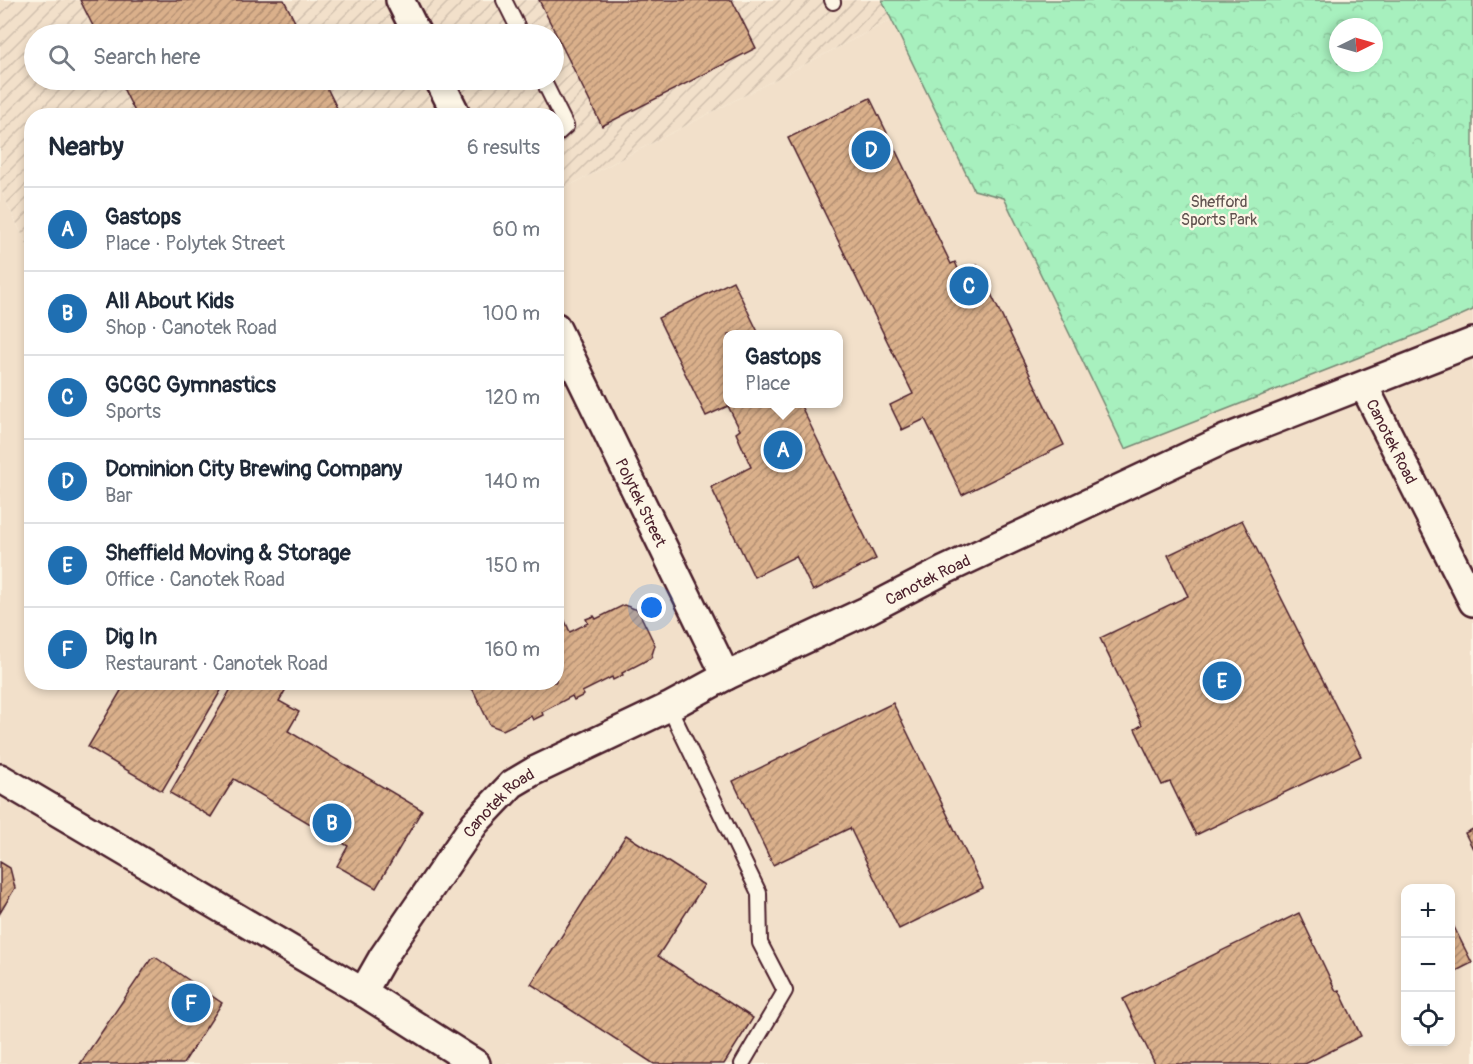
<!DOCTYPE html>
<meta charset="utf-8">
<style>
body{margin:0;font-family:Pangolin,sans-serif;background:#f2f2f3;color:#1f2937}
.controls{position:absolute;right:18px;bottom:18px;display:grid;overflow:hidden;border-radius:12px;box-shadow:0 3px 9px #0003}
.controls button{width:54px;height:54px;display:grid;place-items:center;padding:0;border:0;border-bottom:2px solid #e0e1e3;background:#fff;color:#1f2937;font:30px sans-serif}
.compass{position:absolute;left:1329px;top:18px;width:54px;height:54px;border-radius:50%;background:#fff;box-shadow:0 3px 9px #0003;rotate:85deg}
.you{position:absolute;left:652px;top:608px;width:21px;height:21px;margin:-15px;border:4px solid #fff;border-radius:50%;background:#1a73e8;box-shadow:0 0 0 9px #1a73e833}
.badge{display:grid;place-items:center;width:39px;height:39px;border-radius:50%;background:#1f6fb2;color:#fff;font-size:20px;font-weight:700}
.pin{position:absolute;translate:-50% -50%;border:3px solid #fff;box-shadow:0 2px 6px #0006}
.popup{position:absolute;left:723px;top:330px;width:120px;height:78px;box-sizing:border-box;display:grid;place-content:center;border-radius:12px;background:#fff;filter:drop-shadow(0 2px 4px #0005);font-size:20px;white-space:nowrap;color:#747a83}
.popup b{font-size:22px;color:#1f2937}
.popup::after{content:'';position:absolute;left:50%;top:100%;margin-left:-12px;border:12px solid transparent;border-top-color:#fff}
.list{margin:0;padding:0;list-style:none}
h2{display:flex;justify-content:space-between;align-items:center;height:78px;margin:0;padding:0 24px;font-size:26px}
h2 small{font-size:20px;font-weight:400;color:#747a83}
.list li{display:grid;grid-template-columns:39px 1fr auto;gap:18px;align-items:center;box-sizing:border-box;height:84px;padding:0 24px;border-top:2px solid #e0e1e3}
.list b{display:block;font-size:22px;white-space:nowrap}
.list p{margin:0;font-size:20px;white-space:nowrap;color:#747a83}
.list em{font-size:20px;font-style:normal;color:#747a83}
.icon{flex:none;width:33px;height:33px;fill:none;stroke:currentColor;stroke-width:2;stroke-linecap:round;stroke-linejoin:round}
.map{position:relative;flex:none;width:1473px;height:1064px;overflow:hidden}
.search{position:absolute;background:#fff;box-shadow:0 3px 9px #0003;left:24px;top:24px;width:540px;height:66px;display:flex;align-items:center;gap:15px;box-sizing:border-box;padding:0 21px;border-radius:33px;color:#747a83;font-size:22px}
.panel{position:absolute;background:#fff;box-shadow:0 3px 9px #0003;left:24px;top:108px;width:540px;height:582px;border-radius:24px}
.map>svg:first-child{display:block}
.built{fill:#f2e0ca;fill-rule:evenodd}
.industrial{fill:url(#industrial-furrows);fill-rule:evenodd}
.park{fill:url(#park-crowns);stroke:#788874;stroke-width:1.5;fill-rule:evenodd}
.building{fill:url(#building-hatch);stroke:#4a1f2b;stroke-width:1.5}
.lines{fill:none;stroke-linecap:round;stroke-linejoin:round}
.lane-casing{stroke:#4a1f2b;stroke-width:18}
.street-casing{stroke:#4a1f2b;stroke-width:32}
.lane{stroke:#fcf5e5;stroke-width:14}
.street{stroke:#fcf5e5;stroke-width:27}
.labels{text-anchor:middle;stroke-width:4.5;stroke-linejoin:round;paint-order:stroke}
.park-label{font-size:16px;fill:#615350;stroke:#fcf5e5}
.street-label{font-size:16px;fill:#4a1f2b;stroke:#fcf5e5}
</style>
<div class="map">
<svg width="1473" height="1064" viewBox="0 0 1473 1064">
<defs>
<pattern id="industrial-furrows" width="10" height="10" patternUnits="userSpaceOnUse" patternTransform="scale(1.5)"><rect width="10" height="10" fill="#f2e0ca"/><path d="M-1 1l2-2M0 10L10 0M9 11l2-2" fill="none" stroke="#d1c0ae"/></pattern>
<pattern id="park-crowns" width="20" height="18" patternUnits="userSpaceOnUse" patternTransform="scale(1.5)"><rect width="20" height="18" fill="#a7f0be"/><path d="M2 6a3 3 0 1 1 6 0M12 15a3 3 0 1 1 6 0" fill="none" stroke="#91cda3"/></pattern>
<pattern id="building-hatch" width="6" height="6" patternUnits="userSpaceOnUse" patternTransform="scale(1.5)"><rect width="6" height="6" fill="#dab08b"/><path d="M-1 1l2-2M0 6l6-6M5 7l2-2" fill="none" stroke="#b38f72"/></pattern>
</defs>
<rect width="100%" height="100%" fill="#fcf5e5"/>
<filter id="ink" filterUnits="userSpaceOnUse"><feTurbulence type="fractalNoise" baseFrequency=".0167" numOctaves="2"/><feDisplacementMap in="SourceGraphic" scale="12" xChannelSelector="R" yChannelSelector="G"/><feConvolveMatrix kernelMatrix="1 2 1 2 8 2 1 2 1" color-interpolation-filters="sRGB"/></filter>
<g filter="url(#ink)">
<path class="built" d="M891 20 974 190 1004 198 1125 449 1426 331 1473 310V1064H0V188L31 254 32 682H556L557 192ZM728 334H838V404H728ZM1406 888H1450V1042H1406Z"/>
<path class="industrial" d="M0 0H882L891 20 557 192 556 116H32L31 254 0 188ZM34 34H554V80H34Z"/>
<path class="park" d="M882 0H1473V310L1426 331 1125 449 1004 198 974 190ZM1338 27H1374V63H1338Z"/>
<g class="building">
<path d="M80 0H284L301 34H97Z"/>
<path d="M539 0H732L756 48 602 126Z"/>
<path d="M119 80H323L341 116H137Z"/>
<path d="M870 98 951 264 955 262 960 273 977 265 1064 445 962 495 925 419 902 430 890 405 913 394 788 138Z"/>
<path d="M733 281 759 334H728V404H786L788 407 800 404 876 559 813 591 796 556 754 577 711 487 751 467 736 433 740 430 728 406 706 416 658 318Z"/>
<path d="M1242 520 1361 756 1196 835 1170 782 1162 785 1135 729 1142 725 1100 638 1188 596 1168 555Z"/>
<path d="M559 601 564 611 561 612 570 632 588 623 586 619 594 616 596 619 624 605 638 610 655 645 651 658 622 673 623 675 613 680 612 677 582 692 584 695 574 700 572 696 542 712 543 715 533 720 531 716 503 730 490 725 473 690 469 687 471 682H556V602Z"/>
<path d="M126 682H226L162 791 88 747Z"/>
<path d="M235 682H290L279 701 299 712 288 731 422 810 376 888 337 866 348 846 234 779 211 817 170 793Z"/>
<path d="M893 703 983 888 899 929 850 828 773 865 733 781Z"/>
<path d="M1473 829V849L1465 833Z"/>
<path d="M626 835 704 885 658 956 753 1018 724 1064H654L531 984Z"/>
<path d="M0 862 10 868 15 888 0 913Z"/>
<path d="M1299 913 1336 991 1339 990 1361 1036 1305 1064H1155L1123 999Z"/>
<path d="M1450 919 1472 963 1450 974Z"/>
<path d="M155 957 222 1003 183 1064H80L151 959Z"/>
</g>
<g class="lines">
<defs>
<g id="lane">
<path d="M504 0 521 34"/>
<path d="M832 0 833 2"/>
<path d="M543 80 566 126 556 135"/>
<path d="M669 707 759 893 760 943 785 991 742 1064"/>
</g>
<g id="street">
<path d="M400 0 417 34"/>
<path d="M439 80 457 116"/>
<path id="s1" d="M556 327 726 676"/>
<path id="s2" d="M1364 386 1473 602"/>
<path d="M0 778 363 992 476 1064"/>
<path id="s3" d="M363 992 383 957 475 823 512 784 534 771 669 707 726 676 866 611 943 571 1225 439 1473 342"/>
</g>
</defs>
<use href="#lane" class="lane-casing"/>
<use href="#street" class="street-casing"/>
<use href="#lane" class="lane"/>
<use href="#street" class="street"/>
</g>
</g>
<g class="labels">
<g class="park-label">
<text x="1219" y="207">Shefford<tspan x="1219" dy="18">Sports Park</tspan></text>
</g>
<g class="street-label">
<text dy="6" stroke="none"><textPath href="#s2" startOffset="62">Canotek Road</textPath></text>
<text dy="6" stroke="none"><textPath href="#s1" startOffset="195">Polytek Street</textPath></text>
<text dy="6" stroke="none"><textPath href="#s3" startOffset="720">Canotek Road</textPath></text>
<text dy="6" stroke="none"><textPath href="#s3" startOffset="234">Canotek Road</textPath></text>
</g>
</g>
</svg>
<div class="controls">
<button>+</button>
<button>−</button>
<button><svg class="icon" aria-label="locate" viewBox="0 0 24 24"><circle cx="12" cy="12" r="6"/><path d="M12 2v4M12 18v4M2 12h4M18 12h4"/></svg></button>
</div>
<svg class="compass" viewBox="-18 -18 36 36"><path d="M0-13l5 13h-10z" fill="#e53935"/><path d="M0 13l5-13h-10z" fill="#747a83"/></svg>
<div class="you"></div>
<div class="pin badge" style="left:783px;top:450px">A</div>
<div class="popup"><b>Gastops</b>Place</div>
<div class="pin badge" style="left:332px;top:823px">B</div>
<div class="pin badge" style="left:969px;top:286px">C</div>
<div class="pin badge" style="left:871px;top:150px">D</div>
<div class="pin badge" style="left:1222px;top:681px">E</div>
<div class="pin badge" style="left:191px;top:1003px">F</div>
<div class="search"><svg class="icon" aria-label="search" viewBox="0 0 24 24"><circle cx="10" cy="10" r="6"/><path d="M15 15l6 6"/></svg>Search here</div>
<section class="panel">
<h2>Nearby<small>6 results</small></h2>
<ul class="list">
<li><span class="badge">A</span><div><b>Gastops</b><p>Place · Polytek Street</p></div><em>60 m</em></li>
<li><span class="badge">B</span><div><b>All About Kids</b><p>Shop · Canotek Road</p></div><em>100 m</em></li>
<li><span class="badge">C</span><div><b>GCGC Gymnastics</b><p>Sports</p></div><em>120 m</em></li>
<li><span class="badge">D</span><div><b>Dominion City Brewing Company</b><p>Bar</p></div><em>140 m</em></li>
<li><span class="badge">E</span><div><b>Sheffield Moving &amp; Storage</b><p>Office · Canotek Road</p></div><em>150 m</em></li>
<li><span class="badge">F</span><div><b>Dig In</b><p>Restaurant · Canotek Road</p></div><em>160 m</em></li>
</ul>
</section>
</div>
